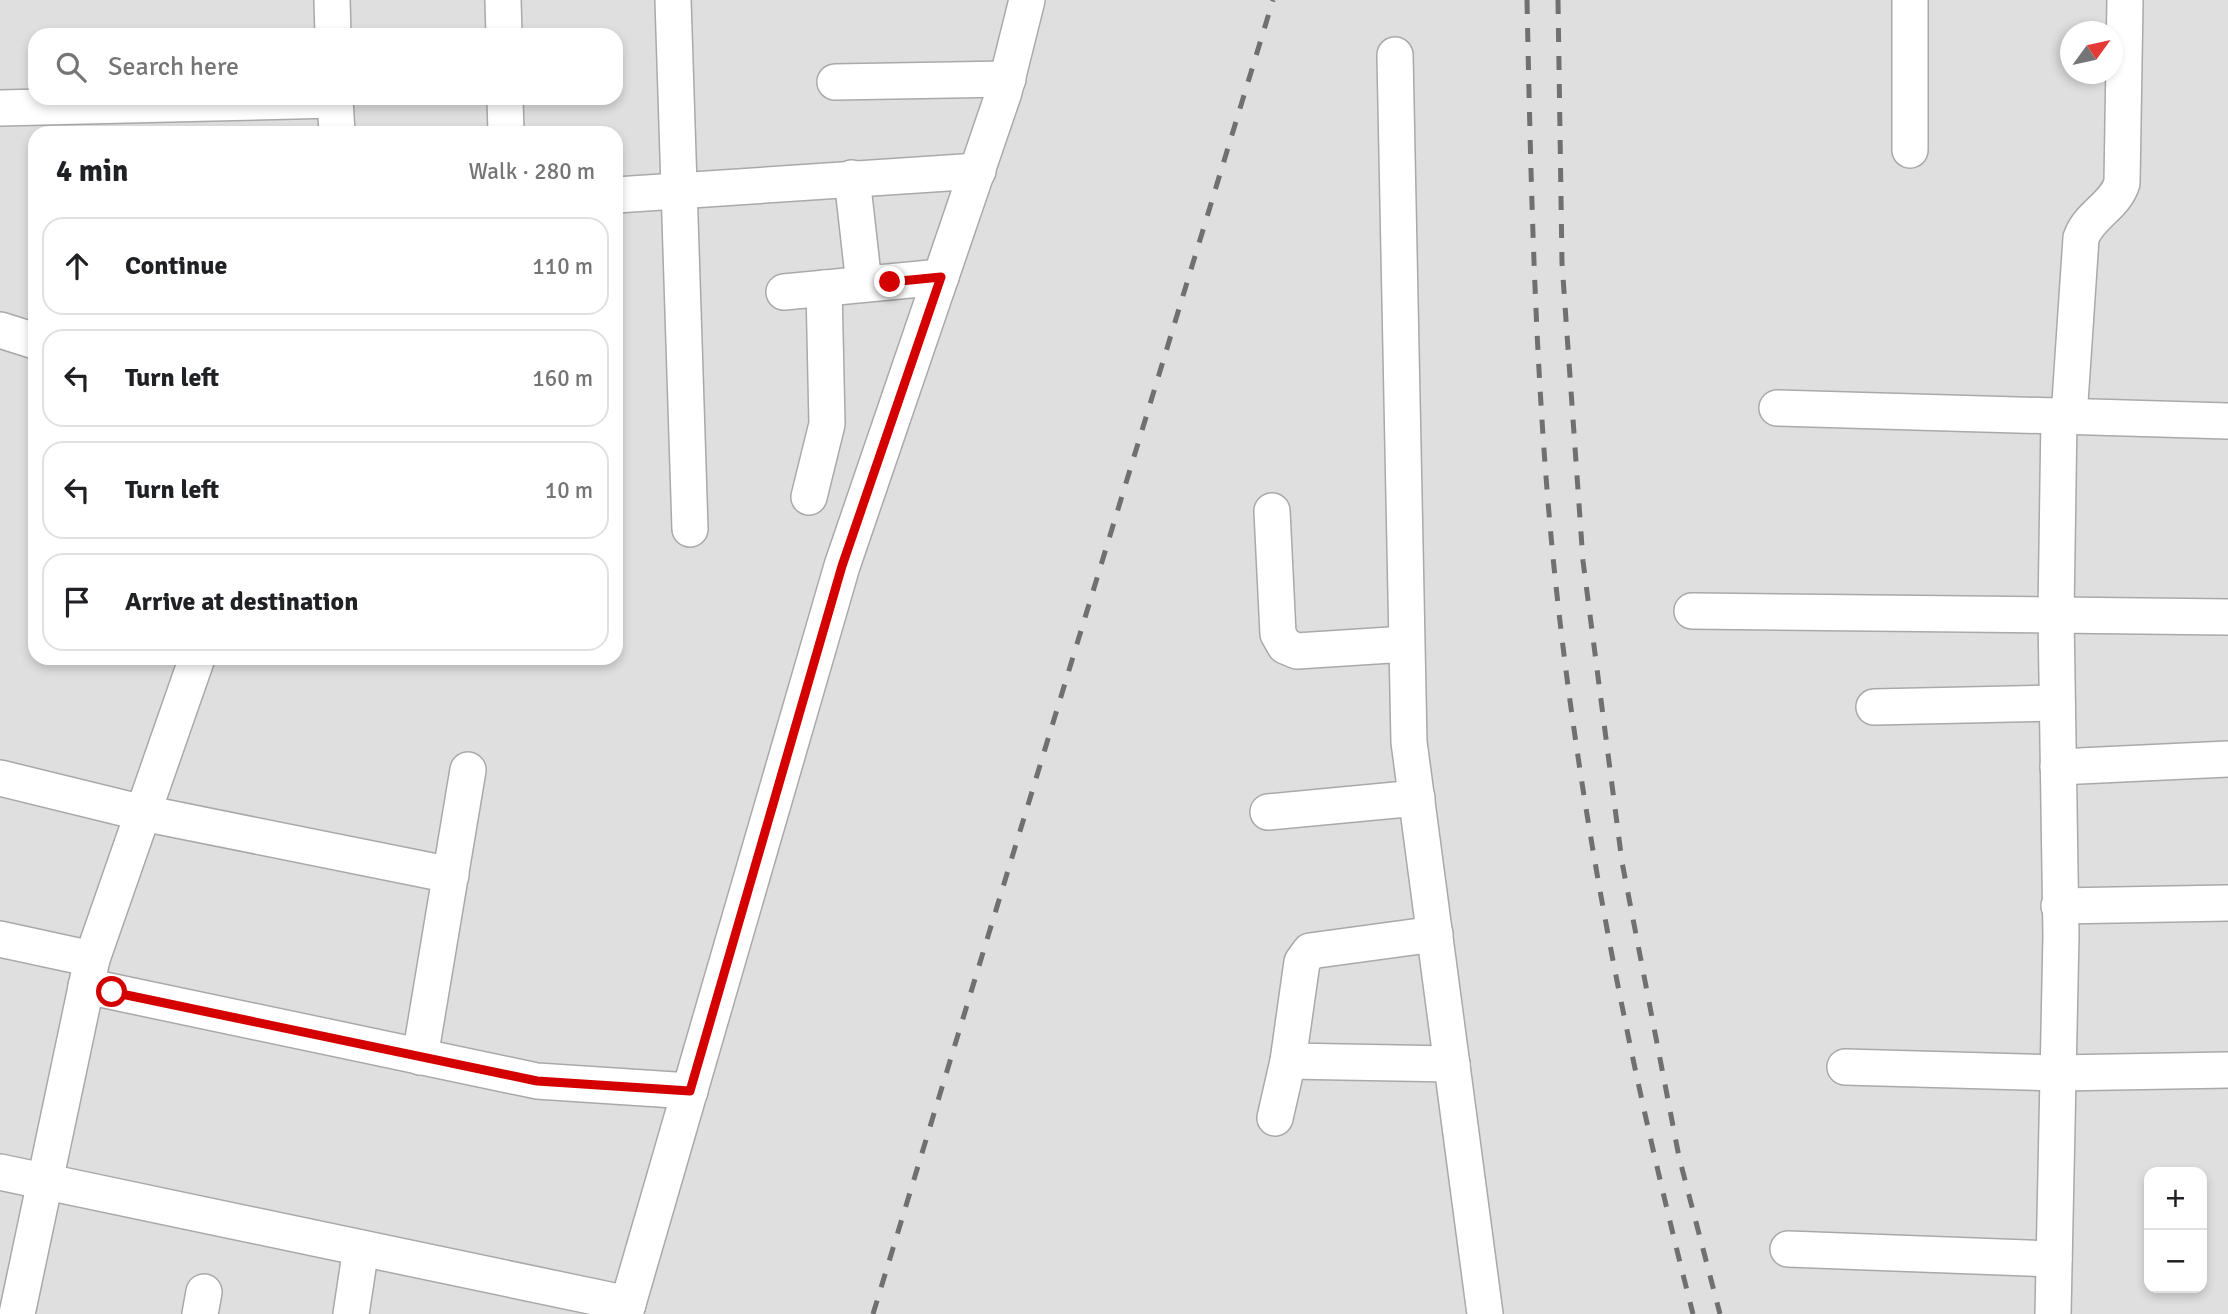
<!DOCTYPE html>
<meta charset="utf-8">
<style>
body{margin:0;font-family:Signika,sans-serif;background:#f2f2f2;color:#202124}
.controls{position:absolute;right:21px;bottom:21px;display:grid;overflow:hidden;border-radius:14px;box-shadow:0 4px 10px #0003}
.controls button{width:63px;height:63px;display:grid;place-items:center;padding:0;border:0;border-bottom:2px solid #e0e0e0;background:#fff;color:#202124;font:35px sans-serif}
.compass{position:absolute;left:2060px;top:21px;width:63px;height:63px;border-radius:50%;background:#fff;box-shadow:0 4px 10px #0003;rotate:57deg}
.stop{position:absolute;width:21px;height:21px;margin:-16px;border:5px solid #d40000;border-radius:50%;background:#fff}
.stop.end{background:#d40000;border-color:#fff;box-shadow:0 2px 7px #0008}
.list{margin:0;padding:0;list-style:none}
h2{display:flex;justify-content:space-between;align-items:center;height:91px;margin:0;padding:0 28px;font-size:30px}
h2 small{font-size:23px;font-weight:400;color:#757577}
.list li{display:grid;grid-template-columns:46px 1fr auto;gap:21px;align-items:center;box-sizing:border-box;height:98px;margin:0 14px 14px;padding:0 14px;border:2px solid #e0e0e0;border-radius:21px}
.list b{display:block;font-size:26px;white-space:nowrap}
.list em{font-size:23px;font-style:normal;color:#757577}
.icon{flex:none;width:38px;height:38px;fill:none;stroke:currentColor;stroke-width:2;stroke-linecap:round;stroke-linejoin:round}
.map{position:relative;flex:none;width:2228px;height:1314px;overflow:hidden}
.search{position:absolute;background:#fff;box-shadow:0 4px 10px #0003;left:28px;top:28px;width:595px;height:77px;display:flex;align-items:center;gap:18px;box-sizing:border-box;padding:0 24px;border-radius:21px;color:#757577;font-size:26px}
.panel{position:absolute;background:#fff;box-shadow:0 4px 10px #0003;left:28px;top:126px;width:595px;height:539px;border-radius:21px}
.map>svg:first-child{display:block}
.residential{fill:#e0dfdf;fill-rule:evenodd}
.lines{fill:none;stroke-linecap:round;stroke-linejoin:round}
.minor-casing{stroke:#a9a9a9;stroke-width:38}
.minor{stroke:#fff;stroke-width:35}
.rail{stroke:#707070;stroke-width:5;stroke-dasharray:14 14;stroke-linecap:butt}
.route{stroke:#d40000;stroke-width:9}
</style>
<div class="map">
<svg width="2228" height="1314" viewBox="0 0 2228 1314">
<rect width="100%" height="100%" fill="#f2efe9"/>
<path class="residential" d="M0 0H2228V1314H0ZM2070 32H2112V74H2070ZM35 35H616V98H35ZM35 133H616V658H35ZM2149 1172H2202V1288H2149Z"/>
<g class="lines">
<defs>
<g id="minor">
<path d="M332 0 333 35"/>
<path d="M503 0 504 35"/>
<path d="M673 0 690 529"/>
<path d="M1395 55 1409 742 1485 1314"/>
<path d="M835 82 1008 79"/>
<path d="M335 98 337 133"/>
<path d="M505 98 506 133"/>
<path d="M0 108 335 100"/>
<path d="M1910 150V0"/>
<path d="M852 178 864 284"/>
<path d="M616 195 978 171"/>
<path d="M784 292 941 277"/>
<path d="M0 330 35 341"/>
<path d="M1777 408 2228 421"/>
<path d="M2069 417 2081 238C2089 215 2115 206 2122 183L2125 0"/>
<path d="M809 497 827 424 824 288"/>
<path d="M1272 511 1278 634 1285 646 1297 651 1406 644"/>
<path d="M1692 611 2228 617"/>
<path d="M1874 707 2057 703"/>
<path d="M2058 767 2228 759"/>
<path d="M0 778 143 813 451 875"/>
<path d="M1268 812 1417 798"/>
<path d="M2059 906 2228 903"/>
<path d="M0 939 92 959"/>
<path d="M86 986 537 1081 690 1091"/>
<path d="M420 1057 468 770"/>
<path d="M1288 1061 1452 1064"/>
<path d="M1845 1067 2058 1073 2228 1070"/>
<path d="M1275 1118 1288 1061 1302 962 1310 951 1435 934"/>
<path d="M0 1172 628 1304"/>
<path d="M1788 1249 2054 1259"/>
<path d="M17 1314 92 959 197 658"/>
<path d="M200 1314 204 1292"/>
<path d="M351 1314 361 1248"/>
<path d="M625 1314 842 566 1004 92 1027 0"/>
<path d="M2053 1314 2061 935 2056 614 2059 417"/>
</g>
</defs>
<use href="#minor" class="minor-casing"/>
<use href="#minor" class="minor"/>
<g class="rail">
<path d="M1527 0C1531 189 1535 378 1554 567 1580 819 1630 1068 1693 1314"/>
<path d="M1558 0 1562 263 1583 561 1622 862 1679 1157 1720 1314"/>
<path d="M873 1314 1273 0"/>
</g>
</g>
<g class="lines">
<path class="route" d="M112 992 537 1081 690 1091 842 566 941 277 890 282"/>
</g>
</svg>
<div class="controls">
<button>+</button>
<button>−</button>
</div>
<svg class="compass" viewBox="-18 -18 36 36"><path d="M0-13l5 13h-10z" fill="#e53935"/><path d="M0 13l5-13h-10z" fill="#757577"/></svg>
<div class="stop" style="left:112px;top:992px"></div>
<div class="stop end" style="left:890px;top:282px"></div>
<div class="search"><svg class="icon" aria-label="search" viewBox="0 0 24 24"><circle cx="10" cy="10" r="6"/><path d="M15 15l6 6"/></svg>Search here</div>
<section class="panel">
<h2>4 min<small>Walk · 280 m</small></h2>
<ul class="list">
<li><svg class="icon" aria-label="ahead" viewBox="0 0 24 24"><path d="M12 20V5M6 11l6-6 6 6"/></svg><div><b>Continue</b></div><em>110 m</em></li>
<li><svg class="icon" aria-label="left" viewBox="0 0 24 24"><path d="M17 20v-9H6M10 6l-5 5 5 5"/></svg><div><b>Turn left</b></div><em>160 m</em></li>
<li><svg class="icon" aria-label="left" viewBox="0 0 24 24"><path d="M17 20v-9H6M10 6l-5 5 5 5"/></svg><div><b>Turn left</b></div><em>10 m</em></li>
<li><svg class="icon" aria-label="arrive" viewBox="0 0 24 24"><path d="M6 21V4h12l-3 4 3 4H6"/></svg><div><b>Arrive at destination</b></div></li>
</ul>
</section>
</div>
